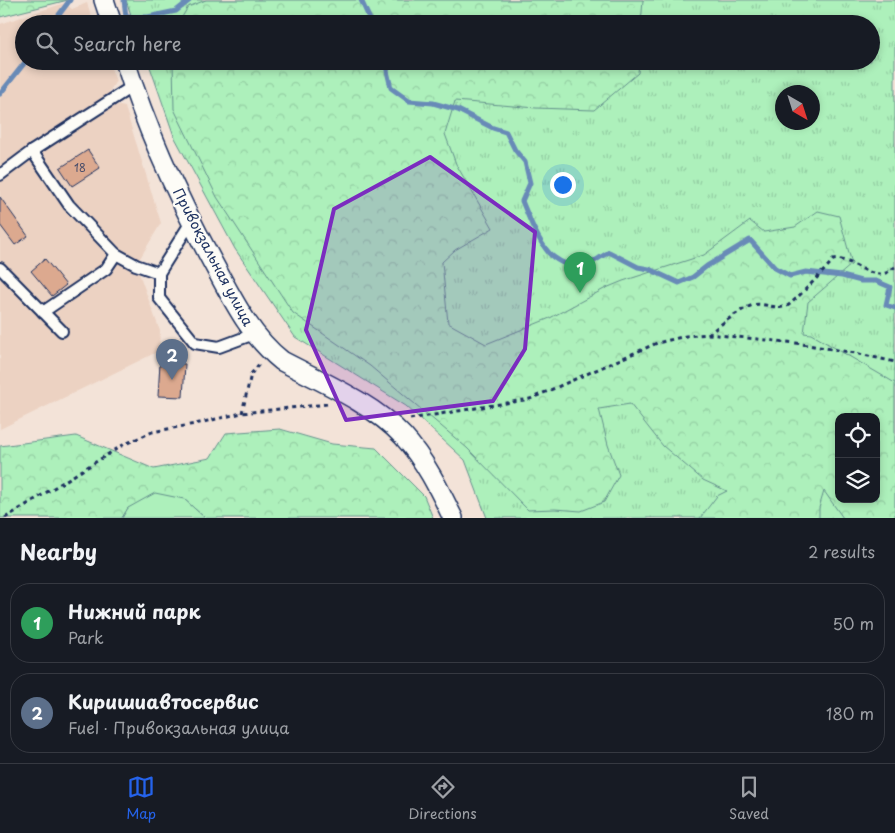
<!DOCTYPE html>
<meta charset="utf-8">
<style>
body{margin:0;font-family:"Playpen Sans",sans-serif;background:#242831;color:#f1f3f6}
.controls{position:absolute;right:15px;bottom:15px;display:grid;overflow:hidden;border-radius:10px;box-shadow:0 2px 8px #0003}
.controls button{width:45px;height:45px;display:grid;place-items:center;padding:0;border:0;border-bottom:1px solid #363941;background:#171b24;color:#f1f3f6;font:25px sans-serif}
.compass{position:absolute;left:775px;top:85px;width:45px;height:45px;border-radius:50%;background:#171b24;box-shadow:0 2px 8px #0003;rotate:141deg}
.you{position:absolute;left:562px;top:184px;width:18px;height:18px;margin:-12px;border:4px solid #fff;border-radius:50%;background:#1a73e8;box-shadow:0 0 0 8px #1a73e833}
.badge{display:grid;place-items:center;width:32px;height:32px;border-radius:50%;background:#2563eb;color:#fff;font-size:16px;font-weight:700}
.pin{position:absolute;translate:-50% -41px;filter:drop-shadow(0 1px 2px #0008)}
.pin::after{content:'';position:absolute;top:26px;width:18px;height:15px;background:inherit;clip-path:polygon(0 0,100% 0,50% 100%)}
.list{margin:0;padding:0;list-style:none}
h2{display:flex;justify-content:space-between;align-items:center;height:65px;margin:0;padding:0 20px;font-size:21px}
h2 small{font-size:16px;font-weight:400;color:#9ea1a6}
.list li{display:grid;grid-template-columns:32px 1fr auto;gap:15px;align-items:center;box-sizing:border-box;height:80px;margin:0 10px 10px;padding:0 10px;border:1px solid #363941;border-radius:20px}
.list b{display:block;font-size:19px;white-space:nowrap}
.list p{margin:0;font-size:16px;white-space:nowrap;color:#9ea1a6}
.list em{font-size:16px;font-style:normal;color:#9ea1a6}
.icon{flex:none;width:28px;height:28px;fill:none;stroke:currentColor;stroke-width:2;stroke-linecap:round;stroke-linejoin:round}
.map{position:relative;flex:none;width:895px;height:518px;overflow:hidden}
.search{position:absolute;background:#171b24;box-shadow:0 2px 8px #0003;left:15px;right:15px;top:15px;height:55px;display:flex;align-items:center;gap:12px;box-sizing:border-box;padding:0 18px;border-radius:28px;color:#9ea1a6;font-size:19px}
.sheet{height:245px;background:#171b24}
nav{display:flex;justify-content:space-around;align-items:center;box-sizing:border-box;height:70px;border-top:1px solid #363941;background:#171b24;font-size:14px;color:#9ea1a6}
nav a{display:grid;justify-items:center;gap:2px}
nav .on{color:#2563eb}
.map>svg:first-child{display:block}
.built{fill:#ecd2c2}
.grass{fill:url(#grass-tufts);stroke:#64908c;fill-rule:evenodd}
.forest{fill:url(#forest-crowns);stroke:#64908c;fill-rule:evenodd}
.garden{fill:#adf0bb;stroke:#64908c}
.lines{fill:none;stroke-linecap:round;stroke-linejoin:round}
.stream{stroke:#678ab7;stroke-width:5}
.building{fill:#dca98f;stroke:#1b2f5e}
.service-casing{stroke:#1b2f5e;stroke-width:14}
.minor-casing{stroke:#1b2f5e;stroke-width:22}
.path{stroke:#1b2f5e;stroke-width:3;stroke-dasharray:4 4;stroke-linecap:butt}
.service{stroke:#fdfcf7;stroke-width:10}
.minor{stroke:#fdfcf7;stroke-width:19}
.marked{fill:#7b2cbf;fill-opacity:0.2;stroke:#7b2cbf;stroke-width:4;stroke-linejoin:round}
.labels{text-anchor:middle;stroke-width:4.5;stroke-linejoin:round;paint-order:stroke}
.number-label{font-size:11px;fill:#4b4e6a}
.street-label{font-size:14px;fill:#1b2f5e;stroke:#fdfcf7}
</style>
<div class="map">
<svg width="895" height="518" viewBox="0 0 895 518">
<defs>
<pattern id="grass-tufts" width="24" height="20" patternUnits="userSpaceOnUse" patternTransform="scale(1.25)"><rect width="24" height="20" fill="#adf0bb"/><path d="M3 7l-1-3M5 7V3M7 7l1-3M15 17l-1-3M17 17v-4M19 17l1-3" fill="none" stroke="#94cea3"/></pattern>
<pattern id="forest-crowns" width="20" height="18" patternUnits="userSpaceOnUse" patternTransform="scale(1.25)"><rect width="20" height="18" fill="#adf0bb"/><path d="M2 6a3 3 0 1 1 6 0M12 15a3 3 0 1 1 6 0" fill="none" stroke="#94cea3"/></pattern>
</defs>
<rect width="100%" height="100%" fill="#f3e3d8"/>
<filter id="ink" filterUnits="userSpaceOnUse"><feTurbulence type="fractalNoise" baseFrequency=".02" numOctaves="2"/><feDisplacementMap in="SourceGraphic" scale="10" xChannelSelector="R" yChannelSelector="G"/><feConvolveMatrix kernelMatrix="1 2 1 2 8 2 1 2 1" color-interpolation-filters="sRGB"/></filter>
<g filter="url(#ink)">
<path class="built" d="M65 3 72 9 87 3 94 24H24V61H108L116 81 109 92 115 105 125 107 161 223 136 265 160 331 159 351 0 429V24Z"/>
<path class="grass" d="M126 0H895V518H487L465 460 406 406 295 337 235 249 174 136 148 61H871V24H134ZM782 92H812V122H782ZM839 417H876V499H839Z"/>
<g class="forest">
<path d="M0 0H68L0 17Z"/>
<path d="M206 0H643L641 24H178L188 7Z"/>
<path d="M173 61H639L638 73 594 110 536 108 455 101 445 134 456 164 493 228 455 250 442 262 448 323 486 344 550 318 606 288 623 281 704 255 750 221 764 232 795 227 818 211 839 216 852 264 808 302 804 333 811 334 895 383V518H843L824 491 819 508V518H700L717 496 727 491 703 480 663 446 630 404 599 409 608 445 619 475 604 502 581 511 555 509 528 510 467 448 370 366 293 313 217 197 174 109ZM839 417H876V499H839Z"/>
<path d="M280 429 332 444 376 448 424 496 433 518H205L184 499 128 508 122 518H0V446L76 436 154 469 210 458 226 433Z"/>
</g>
<path class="garden" d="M155 493 184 499 205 518H122L128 508Z"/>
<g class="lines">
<g class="stream">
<path d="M124 0 126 17H148L176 11 190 0"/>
<path d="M361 0 372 24"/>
<path d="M52 24 70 0"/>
<path d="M390 61 387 71 391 88 409 101 433 103 458 110 493 128 506 132 515 150 525 162 530 183 522 201C529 218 537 239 549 253 557 262 570 266 580 270L609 252 638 267 649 269 679 283 693 277 707 266 750 240 775 268 790 276 806 272 842 276 861 281H876L890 287 886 305 895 308"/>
<path d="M0 94 26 61"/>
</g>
</g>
<g class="building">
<path d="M88 150 100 168 72 186 60 168Z"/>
<path d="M0 197 28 236 15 245 0 225Z"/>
<path d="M45 259 66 285 52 296 31 271Z"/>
<path d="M160 363 185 364 183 397 158 396Z"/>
</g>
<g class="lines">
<defs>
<g id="service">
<path d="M32 151 69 205 116 254 136 265 159 273"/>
<path d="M0 175 32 151 133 86"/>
<path d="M191 222 159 273V298L195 343 219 347 254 334"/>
<path d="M0 268 62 331"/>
<path d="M43 312 106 269 116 254"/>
</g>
<g id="minor">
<path d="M104 0 112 24"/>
<path d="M125 61C147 131 178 198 213 263 232 298 250 336 282 361 322 382 372 403 403 436 425 460 439 489 453 518"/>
</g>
</defs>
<use href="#service" class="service-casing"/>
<use href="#minor" class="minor-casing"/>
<g class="path">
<path d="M708 334C721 325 738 310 753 305 763 302 776 310 787 306 791 305 830 265 833 260 851 256 870 281 888 272 891 270 893 268 895 267"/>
<path d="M242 413 251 374 260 363"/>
<path d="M410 419 530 399 657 343 686 336 708 334 796 343 855 353 895 362"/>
<path d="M5 518 123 445 152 432 195 424 242 413 328 404"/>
</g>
<use href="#service" class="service"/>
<use href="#minor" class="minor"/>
</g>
</g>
<path class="marked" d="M430 157 535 232 525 349 493 401 346 420 306 330 334 209Z"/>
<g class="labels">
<g class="number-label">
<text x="80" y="172">18</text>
</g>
<g class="street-label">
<text transform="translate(213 257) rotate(62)" y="5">Привокзальная улица</text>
</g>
</g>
</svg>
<div class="controls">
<button><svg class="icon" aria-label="locate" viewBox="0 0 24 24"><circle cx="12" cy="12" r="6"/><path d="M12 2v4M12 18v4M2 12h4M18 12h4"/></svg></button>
<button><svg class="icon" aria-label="layers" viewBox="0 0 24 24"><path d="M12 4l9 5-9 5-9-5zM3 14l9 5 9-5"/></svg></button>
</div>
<svg class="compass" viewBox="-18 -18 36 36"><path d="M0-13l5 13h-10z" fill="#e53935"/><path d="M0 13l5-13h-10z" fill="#9ea1a6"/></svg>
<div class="you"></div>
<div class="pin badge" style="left:580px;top:293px;background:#2e9e5b">1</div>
<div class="pin badge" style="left:172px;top:380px;background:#5c6f8a">2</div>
<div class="search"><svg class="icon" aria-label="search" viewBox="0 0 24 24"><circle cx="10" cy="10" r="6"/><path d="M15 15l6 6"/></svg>Search here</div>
</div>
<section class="sheet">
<h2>Nearby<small>2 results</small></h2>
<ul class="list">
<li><span class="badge" style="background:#2e9e5b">1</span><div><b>Нижний парк</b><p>Park</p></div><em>50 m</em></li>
<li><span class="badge" style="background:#5c6f8a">2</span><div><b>Киришиавтосервис</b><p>Fuel · Привокзальная улица</p></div><em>180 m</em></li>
</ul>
</section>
<nav>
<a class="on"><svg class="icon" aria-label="map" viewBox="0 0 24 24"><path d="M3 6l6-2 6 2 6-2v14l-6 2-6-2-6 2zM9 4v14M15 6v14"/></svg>Map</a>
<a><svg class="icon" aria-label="directions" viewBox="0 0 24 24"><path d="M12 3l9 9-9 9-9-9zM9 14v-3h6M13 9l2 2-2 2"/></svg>Directions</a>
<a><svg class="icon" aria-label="saved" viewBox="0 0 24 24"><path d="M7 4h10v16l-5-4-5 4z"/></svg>Saved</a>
</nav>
